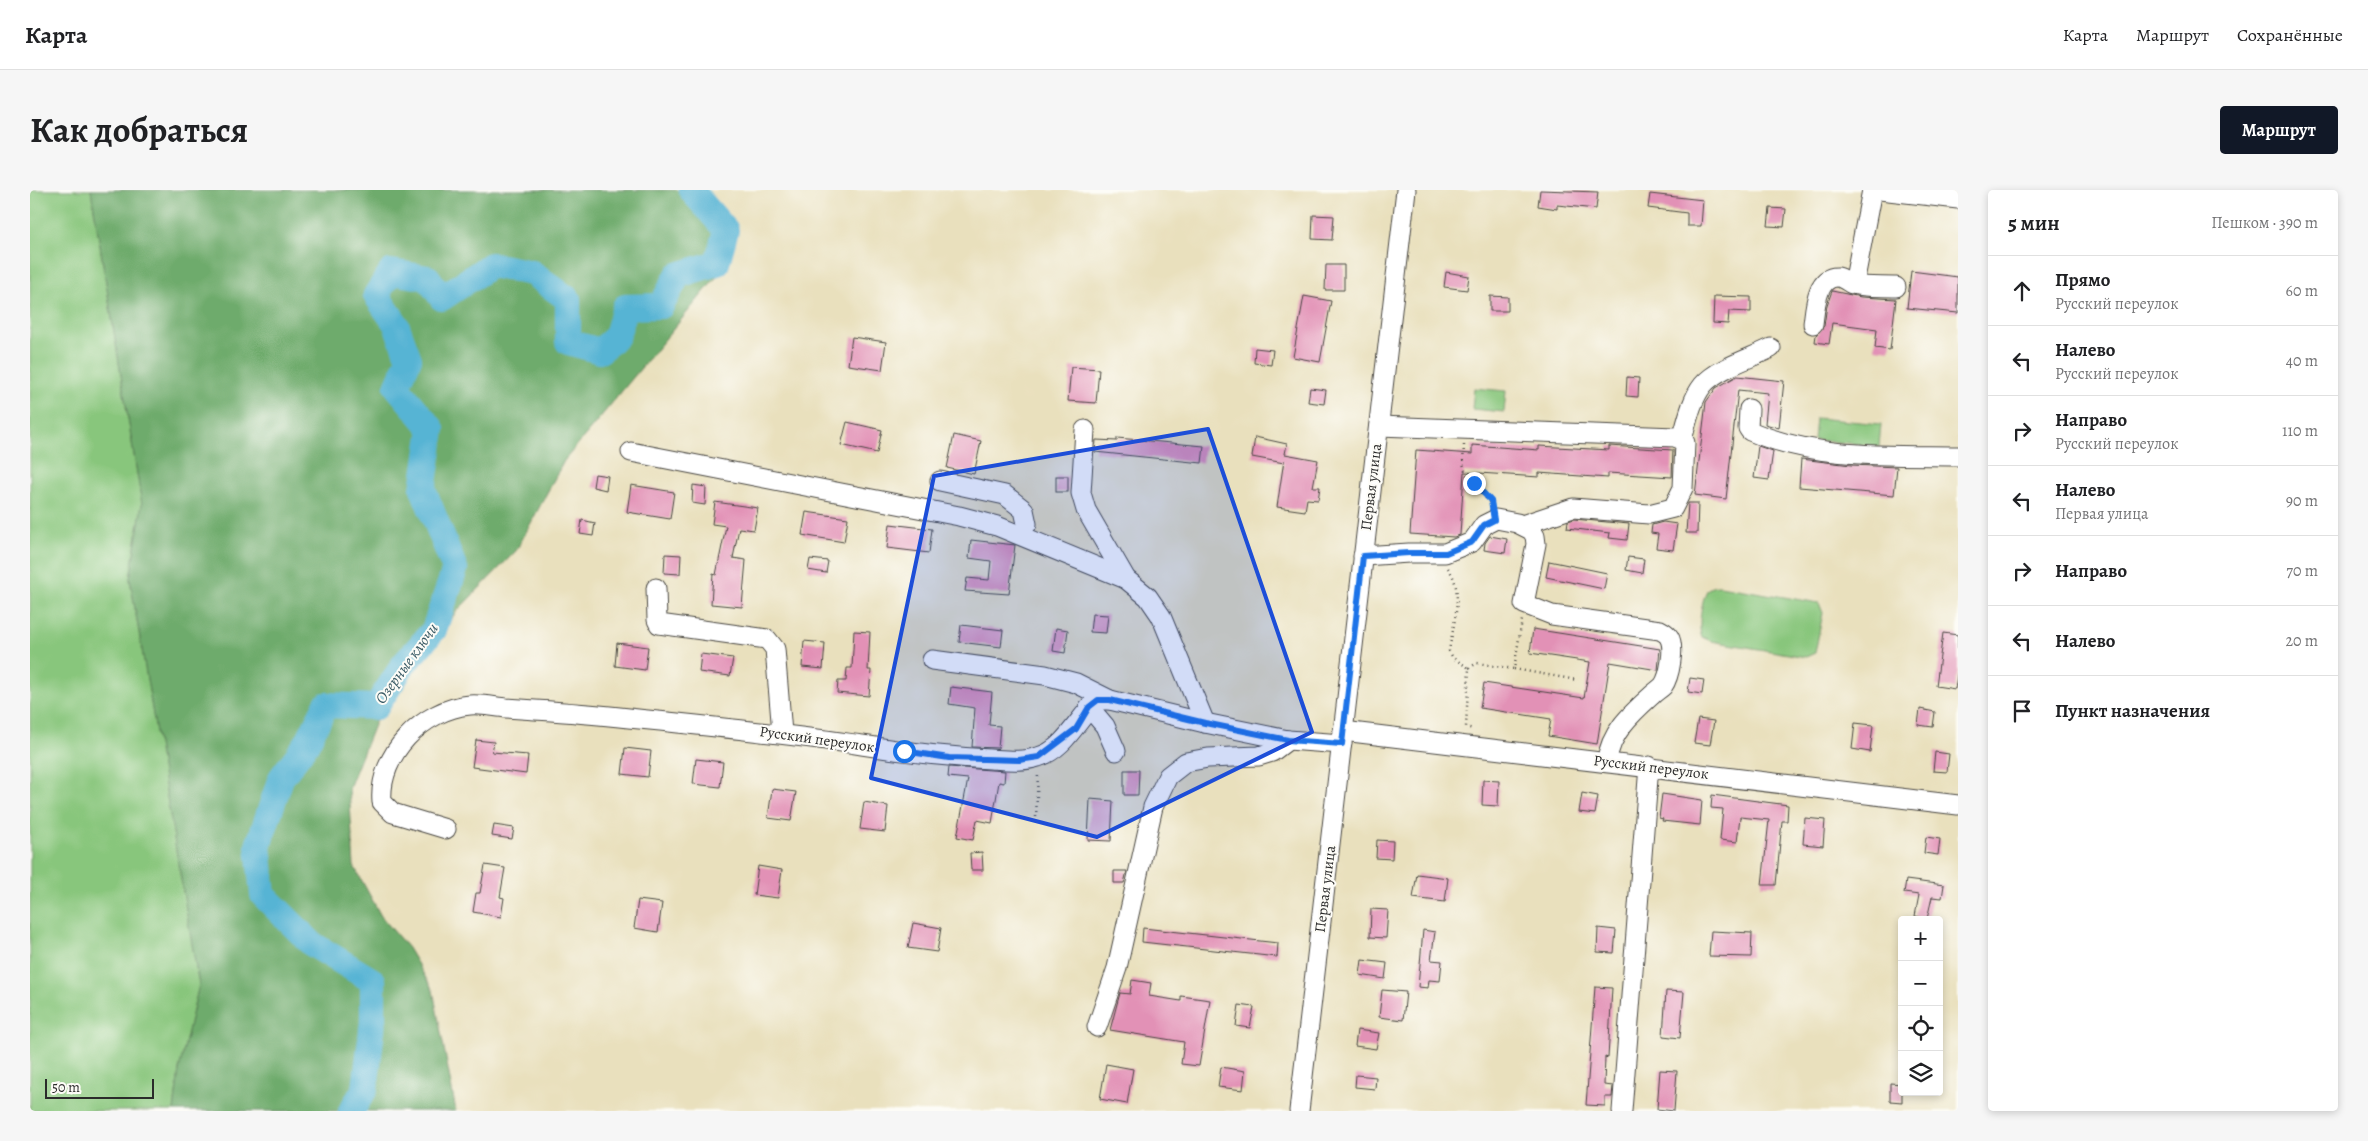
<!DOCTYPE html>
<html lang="ru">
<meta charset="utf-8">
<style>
body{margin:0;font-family:Alegreya,serif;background:#f6f6f6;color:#202124}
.controls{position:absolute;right:15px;bottom:15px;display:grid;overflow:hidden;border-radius:5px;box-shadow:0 2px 8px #0003}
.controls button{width:45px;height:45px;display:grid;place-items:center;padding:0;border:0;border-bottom:1px solid #e0e0e0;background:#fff;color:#202124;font:25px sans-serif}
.scale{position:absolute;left:15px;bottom:12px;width:109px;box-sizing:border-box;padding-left:5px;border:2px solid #2b2b2b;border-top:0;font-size:14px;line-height:18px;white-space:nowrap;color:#2b2b2b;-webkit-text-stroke:4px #fdfcf7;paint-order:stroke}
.stop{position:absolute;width:15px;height:15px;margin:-11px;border:4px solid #1a73e8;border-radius:50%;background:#fff}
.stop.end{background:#1a73e8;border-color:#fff;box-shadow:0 1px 5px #0008}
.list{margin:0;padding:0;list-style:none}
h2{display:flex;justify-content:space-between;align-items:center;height:65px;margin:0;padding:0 20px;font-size:21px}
h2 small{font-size:16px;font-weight:400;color:#757577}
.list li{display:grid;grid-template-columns:32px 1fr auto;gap:15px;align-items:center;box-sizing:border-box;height:70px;padding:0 20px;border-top:1px solid #e0e0e0}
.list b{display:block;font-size:19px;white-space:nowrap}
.list p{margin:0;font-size:16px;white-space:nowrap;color:#757577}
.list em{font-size:16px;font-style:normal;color:#757577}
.icon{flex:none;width:28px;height:28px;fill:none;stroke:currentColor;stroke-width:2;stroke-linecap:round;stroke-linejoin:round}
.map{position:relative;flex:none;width:1928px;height:921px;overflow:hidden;border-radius:5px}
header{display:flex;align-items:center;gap:30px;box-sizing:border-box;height:70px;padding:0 25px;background:#fff;border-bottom:1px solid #e0e0e0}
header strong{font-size:24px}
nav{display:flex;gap:28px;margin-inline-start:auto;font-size:18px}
.intro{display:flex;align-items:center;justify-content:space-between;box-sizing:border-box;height:120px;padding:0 30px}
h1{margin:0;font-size:35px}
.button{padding:12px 22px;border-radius:5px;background:#111827;color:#fff;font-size:18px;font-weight:700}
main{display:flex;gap:30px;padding:0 30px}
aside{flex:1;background:#fff;border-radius:5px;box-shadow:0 2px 8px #0003}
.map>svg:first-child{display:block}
.green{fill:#88c67c;stroke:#5a7854}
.forest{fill:#6eab6c;stroke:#4c6b4c}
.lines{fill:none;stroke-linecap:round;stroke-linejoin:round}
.river{stroke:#56b4d4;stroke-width:26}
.building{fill:#e291b6}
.minor-casing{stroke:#484641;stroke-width:21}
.path{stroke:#484641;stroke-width:2.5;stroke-dasharray:1 4;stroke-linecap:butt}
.minor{stroke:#fff;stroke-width:19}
.route{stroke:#1a73e8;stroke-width:6}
.marked{fill:#1d4ed8;fill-opacity:0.2;stroke:#1d4ed8;stroke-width:4;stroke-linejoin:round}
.labels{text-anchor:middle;stroke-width:4;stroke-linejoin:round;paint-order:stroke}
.street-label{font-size:15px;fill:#2b2b2b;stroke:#fdfcf7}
.water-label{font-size:16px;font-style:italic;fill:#3a5b66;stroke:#fdfcf7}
</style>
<header>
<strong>Карта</strong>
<nav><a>Карта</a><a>Маршрут</a><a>Сохранённые</a></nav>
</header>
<div class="intro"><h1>Как добраться</h1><a class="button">Маршрут</a></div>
<main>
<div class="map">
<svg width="1928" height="921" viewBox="0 0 1928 921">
<rect width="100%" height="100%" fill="#fdfcf7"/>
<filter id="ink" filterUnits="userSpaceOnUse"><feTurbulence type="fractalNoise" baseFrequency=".02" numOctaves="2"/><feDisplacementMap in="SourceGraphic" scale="10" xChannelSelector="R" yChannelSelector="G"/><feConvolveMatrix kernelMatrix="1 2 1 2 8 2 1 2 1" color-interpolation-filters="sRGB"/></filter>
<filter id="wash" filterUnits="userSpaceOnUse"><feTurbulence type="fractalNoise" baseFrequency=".0096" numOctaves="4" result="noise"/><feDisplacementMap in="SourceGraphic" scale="20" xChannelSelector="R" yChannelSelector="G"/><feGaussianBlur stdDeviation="1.12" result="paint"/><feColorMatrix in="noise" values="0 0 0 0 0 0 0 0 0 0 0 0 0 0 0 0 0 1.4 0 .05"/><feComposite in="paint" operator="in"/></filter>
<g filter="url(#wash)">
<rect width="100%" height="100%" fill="#e9e0bd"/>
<g class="green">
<path d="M0 0H61L112 314 100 389 169 795 149 880 144 921H0Z"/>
<path d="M1444 198 1476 201 1474 222 1442 219Z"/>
<path d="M1786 228 1851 234 1849 256 1784 250Z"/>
<path d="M1690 396 1789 413 1793 423 1785 463 1776 467 1681 451 1672 447C1667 439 1672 406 1678 399 1682 396 1686 396 1690 396Z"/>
</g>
<path class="forest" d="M61 0H664L701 36 703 57 699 72 534 271 486 361 427 421 348 525 319 598 324 676 351 726 378 758 403 800 426 921H144L149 880 169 795 100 389 112 314Z"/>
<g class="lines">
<path class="river" d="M321 921 335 899 343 831V791L282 754 233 705 228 656 251 588 277 553 296 515 346 517 374 474 404 440 425 379 393 299 402 239 367 197 379 169 366 134 346 105 361 82 398 88 412 108 461 75 502 83 538 109V152L570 161 587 146 595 117 631 116 648 85 687 73 696 40 661 0"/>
</g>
<g id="blocks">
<g class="building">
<path d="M1510 0 1568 2 1566 19 1527 15V19L1508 16Z"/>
<path d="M1620 4 1673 10 1671 36H1657V23L1618 18Z"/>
<path d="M1740 18 1756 19 1754 37 1738 36Z"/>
<path d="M1283 25 1304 26 1302 50 1282 49Z"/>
<path d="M1296 75H1314V100H1295Z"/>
<path d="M1881 81 1928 87V123L1877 118Z"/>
<path d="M1416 82 1439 86 1437 100 1414 97Z"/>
<path d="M1802 101 1831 107 1866 109 1860 160 1845 158 1847 139 1802 133 1799 154 1785 152 1786 145 1794 136 1797 115Z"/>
<path d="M1274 106 1301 111 1290 172 1263 167Z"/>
<path d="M1460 106 1478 107V121H1460Z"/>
<path d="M1684 106 1721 107V122L1699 121 1698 134 1683 133Z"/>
<path d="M822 147 856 152 852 180 818 175Z"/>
<path d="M1225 158 1243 160 1241 175 1224 173Z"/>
<path d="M1041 177 1069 179 1066 213 1038 211Z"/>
<path d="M1707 186 1754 191 1749 238 1735 234 1738 203 1708 200 1696 309 1665 305 1676 212 1686 198Z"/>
<path d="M1597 187 1609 188 1608 207 1596 206Z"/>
<path d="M1280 198 1296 200 1294 214 1278 212Z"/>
<path d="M817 232 852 240 847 263 811 255Z"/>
<path d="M924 245 951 251 944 284 917 278Z"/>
<path d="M1225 247 1257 254 1255 264 1288 270 1283 297H1290L1288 310 1277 309 1275 321 1247 317 1254 270V273L1222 267Z"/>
<path d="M1087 248 1174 256 1172 273 1065 262 1066 250 1087 251Z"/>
<path d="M1442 255 1509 260V256L1579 260V256L1643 260 1642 287 1578 283V288L1509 283V287L1434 282 1430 345 1424 347 1380 344 1386 260 1442 264Z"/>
<path d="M1728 256 1743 261 1739 290 1724 288Z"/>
<path d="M1771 269 1821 275 1867 277 1864 305 1769 297Z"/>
<path d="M565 284 578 286 576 300 563 297Z"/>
<rect x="1026" y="286" width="12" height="16"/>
<path d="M601 295 644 302 640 329 597 322Z"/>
<path d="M663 295 676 297 675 315 662 313Z"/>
<path d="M685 312 728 318 724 340 709 338 703 368 716 370 712 417 681 414 683 384 686 385 696 336 682 334Z"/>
<path d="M1658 313H1668L1667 343H1656Z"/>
<path d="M776 322 818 328 814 352 772 345Z"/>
<path d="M1544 329 1599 334 1597 350 1579 348 1580 343 1537 338 1538 331Z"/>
<path d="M552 330 565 333 563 346 550 344Z"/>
<path d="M1633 332 1647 334 1643 360 1626 358 1628 344 1621 343 1622 335Z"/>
<path d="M860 334 902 339 899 363 857 358Z"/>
<path d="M1460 346 1477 349 1475 363 1454 360 1455 353Z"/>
<path d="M941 350 985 355 979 404 935 401 937 388 959 390 961 371 939 368Z"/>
<path d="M635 364 651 365 650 384 634 383Z"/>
<path d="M1598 367 1614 369 1612 383 1596 380Z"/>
<path d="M780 369 798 371 796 383 778 380Z"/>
<path d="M1519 371 1577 383 1574 399 1516 387Z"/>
<path d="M1062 424 1078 425 1076 443 1060 442Z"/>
<path d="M931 435 973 440 971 457 929 452Z"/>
<path d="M1026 438 1038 440 1035 463 1023 461Z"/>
<path d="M1503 439 1630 459 1628 480 1580 472 1567 554 1518 546 1521 529 1450 518 1454 493 1554 508 1560 472 1500 463Z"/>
<path d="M824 441 840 442 838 480H841L839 506 807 503 808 491H816L817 478H822Z"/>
<path d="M1913 443 1928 445V479L1925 499 1906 496Z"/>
<path d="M774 451 795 453 793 479 772 477Z"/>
<path d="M587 453 618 457 615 480 585 476Z"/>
<path d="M671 464 703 468 700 486 669 482Z"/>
<path d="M1660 488 1674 490 1672 504 1658 502Z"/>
<path d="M921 497 962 502 959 535 970 536 968 558 942 557 945 518 919 514Z"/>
<path d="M1890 519 1905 522 1903 537 1888 535Z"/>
<path d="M1668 529 1684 531 1680 555 1664 553Z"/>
<path d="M1825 533 1843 535 1840 562 1822 559Z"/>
<path d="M446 550 464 552 462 562 498 565 496 584 442 577Z"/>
<path d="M595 558 621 561 618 587 592 584Z"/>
<path d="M1905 562 1919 564 1917 582 1903 581Z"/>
<path d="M666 569 693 572 690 597 663 594Z"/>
<path d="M919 577 975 581 974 593 969 592 962 633 947 630 943 650 927 647 938 589 918 587Z"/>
<path d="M1094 580H1109L1108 605H1094Z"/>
<path d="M1453 590 1469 591 1468 616 1452 615Z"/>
<path d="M742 599 766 602 761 631 738 628Z"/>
<path d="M1552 603 1568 606 1565 624 1549 622Z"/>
<path d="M1632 604 1672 610 1670 635 1632 631 1633 629 1629 628Z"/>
<path d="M1682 605 1758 615 1757 631H1752L1746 695H1732L1739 630 1710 627 1707 652 1690 650 1693 619 1681 618Z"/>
<path d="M1060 609 1083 611 1081 651 1058 650Z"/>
<path d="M834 612 858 616 855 642 830 639Z"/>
<path d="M1775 628 1795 630 1793 656 1773 654Z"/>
<path d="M464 635 484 638 482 649 462 646Z"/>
<path d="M1896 647 1910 649 1908 665 1894 663Z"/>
<path d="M1347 650 1363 651 1362 669 1346 668Z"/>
<path d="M952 662 953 680H941L940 663Z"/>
<path d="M455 675 475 678 470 707 474 708 471 727 443 722 446 703H450Z"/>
<path d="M728 676 752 680 748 708 724 705Z"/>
<path d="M1084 681H1097L1094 693H1084Z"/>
<path d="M1387 684 1418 688 1415 712 1383 708Z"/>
<path d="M1876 690 1914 695 1912 708 1902 707 1897 729 1885 726 1889 705 1874 703Z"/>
<path d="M608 710 632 713 628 742 604 738Z"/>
<path d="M1341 719 1358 720 1356 748 1340 747Z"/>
<path d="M883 733 911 738 907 762 878 758Z"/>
<path d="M1113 738 1248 753 1247 767 1112 752Z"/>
<path d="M1568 738 1586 740 1584 763 1567 762Z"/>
<path d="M1393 740 1405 742 1401 770 1412 771 1410 791 1399 790 1398 798 1388 797Z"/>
<path d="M1681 741 1722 743 1721 767 1679 766Z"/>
<path d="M1332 770 1357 773 1355 789 1330 785Z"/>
<path d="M1102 790 1121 793 1119 806 1151 811V806L1180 810 1169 876 1151 874 1154 852 1080 840 1090 803 1100 804Z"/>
<path d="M1565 797 1582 798 1578 868 1575 867 1574 895 1583 896 1582 907H1575V916L1556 915Z"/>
<path d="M1352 800 1376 802 1373 830 1349 827Z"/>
<path d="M1636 801 1654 802 1650 848 1633 846Z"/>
<path d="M1209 815 1224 817 1220 838 1206 836Z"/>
<path d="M1327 840 1349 843 1346 859 1325 856Z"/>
<path d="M1076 874 1103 879 1097 914 1070 909Z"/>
<path d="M1191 877 1215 881 1213 900 1188 897Z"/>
<path d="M1630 880 1647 881 1644 921 1627 919Z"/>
<path d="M1326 885 1346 887 1345 899 1325 897Z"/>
<path d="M1860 893 1872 894V912L1860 911Z"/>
</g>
</g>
</g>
<g filter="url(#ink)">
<use href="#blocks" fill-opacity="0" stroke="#484641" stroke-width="1"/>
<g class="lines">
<defs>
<g id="minor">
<path d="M1850 0 1928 9"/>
<path d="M1824 94 1842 0"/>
<path d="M1783 134C1785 119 1786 86 1808 87 1813 88 1818 92 1822 94 1835 98 1853 96 1866 97"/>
<path d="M1719 219 1718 238 1720 241C1784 269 1859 265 1928 266"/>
<path d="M1349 236 1646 247 1655 253 1653 298 1643 318 1619 324 1543 318 1492 335"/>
<path d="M1055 240 1051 303 1056 320 1096 389 1118 407 1131 426 1175 533"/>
<path d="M1652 250C1657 232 1661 210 1673 195 1687 178 1722 168 1741 158"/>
<path d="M601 262 929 326 967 336 1096 389"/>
<path d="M910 291 975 305 994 320 997 334"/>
<path d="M1333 366 1379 363H1415L1442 352 1454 335 1466 329 1487 333 1501 340 1505 346 1506 354 1494 414 1522 425 1630 440C1634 442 1637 444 1639 447 1645 457 1640 486 1633 496 1630 499 1625 502 1621 506 1601 524 1580 543 1577 571"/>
<path d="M626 398 627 430 629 434 737 449 745 459 752 543"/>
<path d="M902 470 1015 485 1046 493 1080 510"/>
<path d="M1059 517 1075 536 1086 561"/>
<path d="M1313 541 1928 615"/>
<path d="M416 639 363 623 352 612C348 565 393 519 440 515 452 514 465 517 476 518 507 520 538 522 569 525 657 534 745 542 832 555 875 562 917 567 960 569 976 570 993 572 1008 567 1036 559 1048 527 1068 510H1080L1175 533 1258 550 1312 554"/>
<path d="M1067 837 1087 778 1123 617 1138 586 1156 572 1178 568 1229 566 1242 562 1258 550"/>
<path d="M1269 921 1376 0"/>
<path d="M1592 921 1619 576"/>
</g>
</defs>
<use href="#minor" class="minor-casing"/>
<g class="path">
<path d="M1434 255 1433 273 1436 284 1461 314"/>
<path d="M1418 378C1435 401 1423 435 1419 461L1423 468 1439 478 1436 537 1443 539"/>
<path d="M1439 478 1447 473 1484 479 1492 430"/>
<path d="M1484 479 1547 490"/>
<path d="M1006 627 1008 584"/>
</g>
<use href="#minor" class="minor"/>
</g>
</g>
<g class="lines" filter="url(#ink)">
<path class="route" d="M874 561 919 568 989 570 1009 567 1046 539 1059 517 1068 510H1080L1175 533 1258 550 1312 554 1333 366 1379 363H1416L1442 352 1454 335 1464 330 1461 311 1444 293"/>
</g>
<path class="marked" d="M1178 239 1282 542 1067 647 841 588 904 286Z"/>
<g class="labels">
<g class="street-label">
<text transform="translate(1341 297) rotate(-83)" y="5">Первая улица</text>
<text transform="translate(787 549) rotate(8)" y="5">Русский переулок</text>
<text transform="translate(1621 577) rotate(7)" y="5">Русский переулок</text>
<text transform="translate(1295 699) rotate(-83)" y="5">Первая улица</text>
</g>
<g class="water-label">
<text transform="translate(376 473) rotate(-54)" y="6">Озерные ключи</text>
</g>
</g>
</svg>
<div class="controls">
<button>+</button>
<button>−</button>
<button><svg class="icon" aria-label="locate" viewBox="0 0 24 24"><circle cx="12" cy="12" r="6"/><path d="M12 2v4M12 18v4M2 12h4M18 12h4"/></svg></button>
<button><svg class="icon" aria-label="layers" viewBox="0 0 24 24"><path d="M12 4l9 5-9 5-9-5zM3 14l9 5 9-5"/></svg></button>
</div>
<div class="scale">50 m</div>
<div class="stop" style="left:874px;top:561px"></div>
<div class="stop end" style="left:1444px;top:293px"></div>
</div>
<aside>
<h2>5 мин<small>Пешком · 390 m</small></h2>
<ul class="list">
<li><svg class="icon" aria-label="ahead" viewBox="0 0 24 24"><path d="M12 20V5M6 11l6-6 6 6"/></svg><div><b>Прямо</b><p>Русский переулок</p></div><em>60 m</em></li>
<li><svg class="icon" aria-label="left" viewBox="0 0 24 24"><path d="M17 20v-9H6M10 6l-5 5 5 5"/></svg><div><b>Налево</b><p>Русский переулок</p></div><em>40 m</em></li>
<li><svg class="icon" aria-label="right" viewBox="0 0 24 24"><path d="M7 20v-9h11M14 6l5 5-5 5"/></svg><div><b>Направо</b><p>Русский переулок</p></div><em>110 m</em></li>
<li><svg class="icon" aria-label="left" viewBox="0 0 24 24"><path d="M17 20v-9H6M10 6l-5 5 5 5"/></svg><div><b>Налево</b><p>Первая улица</p></div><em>90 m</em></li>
<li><svg class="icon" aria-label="right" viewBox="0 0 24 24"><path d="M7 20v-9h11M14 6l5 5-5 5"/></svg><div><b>Направо</b></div><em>70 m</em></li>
<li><svg class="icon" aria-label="left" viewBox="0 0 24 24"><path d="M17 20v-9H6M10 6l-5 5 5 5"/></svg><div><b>Налево</b></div><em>20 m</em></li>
<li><svg class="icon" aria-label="arrive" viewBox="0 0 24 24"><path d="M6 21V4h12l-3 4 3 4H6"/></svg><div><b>Пункт назначения</b></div></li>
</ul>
</aside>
</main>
